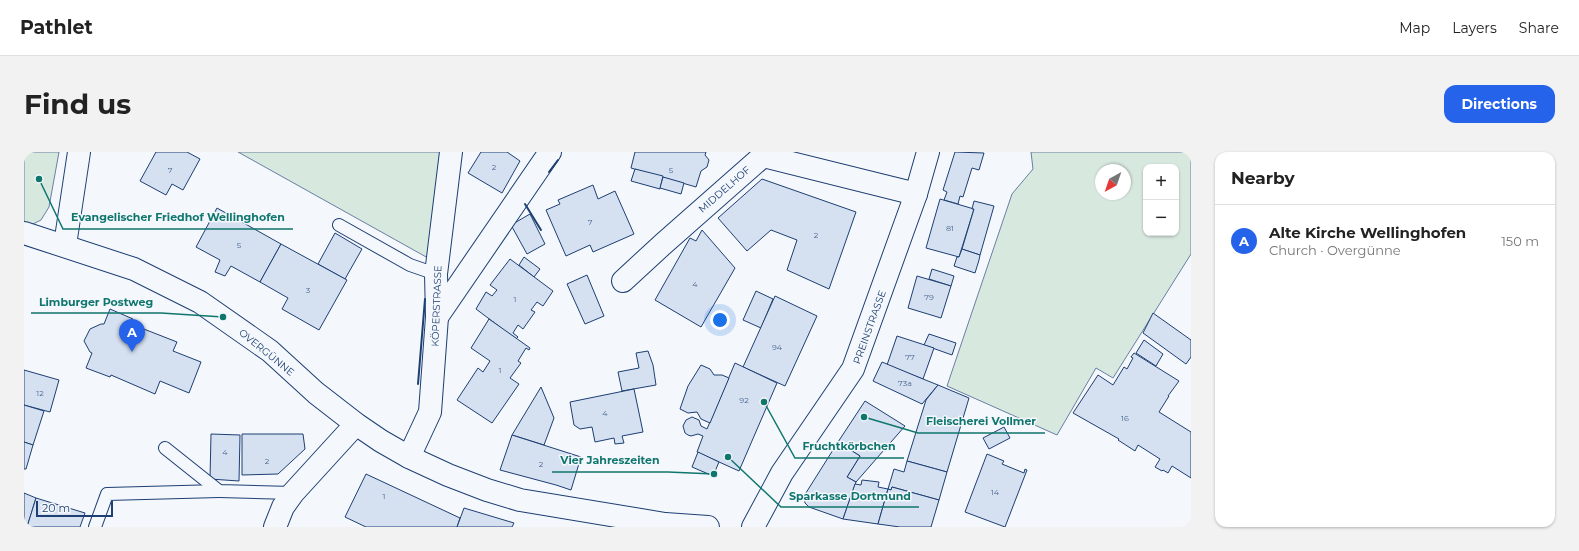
<!DOCTYPE html>
<meta charset="utf-8">
<style>
body{margin:0;font-family:Montserrat,sans-serif;background:#f2f2f2;color:#222}
.controls{position:absolute;right:12px;top:12px;display:grid;overflow:hidden;border-radius:8px;box-shadow:0 1px 3px #0004}
.controls button{width:36px;height:36px;display:grid;place-items:center;padding:0;border:0;border-bottom:1px solid #e0e0e0;background:#fff;color:#222;font:20px sans-serif}
.compass{position:absolute;left:1071px;top:12px;width:36px;height:36px;border-radius:50%;background:#fff;box-shadow:0 1px 3px #0004;rotate:220deg}
.scale{position:absolute;left:12px;bottom:10px;width:77px;box-sizing:border-box;padding-left:4px;border:2px solid #1d3f73;border-top:0;font-size:11px;line-height:14px;white-space:nowrap;color:#1d3f73;-webkit-text-stroke:3px #f4f7fb;paint-order:stroke}
.you{position:absolute;left:696px;top:168px;width:14px;height:14px;margin:-10px;border:3px solid #fff;border-radius:50%;background:#1a73e8;box-shadow:0 0 0 6px #1a73e833}
.badge{display:grid;place-items:center;width:26px;height:26px;border-radius:50%;background:#2563eb;color:#fff;font-size:13px;font-weight:700}
.pin{position:absolute;translate:-50% -33px;filter:drop-shadow(0 1px 2px #0008)}
.pin::after{content:'';position:absolute;top:21px;width:14px;height:12px;background:inherit;clip-path:polygon(0 0,100% 0,50% 100%)}
.list{margin:0;padding:0;list-style:none}
h2{display:flex;justify-content:space-between;align-items:center;height:52px;margin:0;padding:0 16px;font-size:17px}
h2 small{font-size:13px;font-weight:400;color:#767676}
.list li{display:grid;grid-template-columns:26px 1fr auto;gap:12px;align-items:center;box-sizing:border-box;height:72px;padding:0 16px;border-top:1px solid #e0e0e0}
.list b{display:block;font-size:15px;white-space:nowrap}
.list p{margin:0;font-size:13px;white-space:nowrap;color:#767676}
.list em{font-size:13px;font-style:normal;color:#767676}
.map{position:relative;flex:none;width:1167px;height:375px;overflow:hidden;border-radius:12px}
header{display:flex;align-items:center;gap:24px;box-sizing:border-box;height:56px;padding:0 20px;background:#fff;border-bottom:1px solid #e0e0e0}
header strong{font-size:19px}
nav{display:flex;gap:22px;margin-inline-start:auto;font-size:14px}
.intro{display:flex;align-items:center;justify-content:space-between;box-sizing:border-box;height:96px;padding:0 24px}
h1{margin:0;font-size:28px}
.button{padding:10px 18px;border-radius:12px;background:#2563eb;color:#fff;font-size:14px;font-weight:700}
main{display:flex;gap:24px;padding:0 24px}
aside{flex:1;background:#fff;border-radius:12px;box-shadow:0 1px 3px #0004}
.map>svg:first-child{display:block}
.green{fill:#d7e8df;stroke:#687fa3;fill-rule:evenodd}
.building{fill:#d5e0f0;stroke:#1d3f73}
.lines{fill:none;stroke-linecap:round;stroke-linejoin:round}
.lane-casing{stroke:#1d3f73;stroke-width:14}
.street-casing{stroke:#1d3f73;stroke-width:24}
.secondary-casing{stroke:#1d3f73;stroke-width:24}
.lane{stroke:#f4f7fb;stroke-width:12}
.street{stroke:#f4f7fb;stroke-width:22}
.secondary{stroke:#f4f7fb;stroke-width:22}
.wall{stroke:#1d3f73;stroke-width:2}
.labels{text-anchor:middle;stroke-width:3;stroke-linejoin:round;paint-order:stroke}
.number-label{font-size:8px;fill:#4b6792}
.street-label{font-size:10px;fill:#1d3f73;stroke:#f4f7fb}
.leader{fill:none;stroke:#0f766e;stroke-width:1.5}
.callout-dot{fill:#0f766e;stroke:#f4f7fb;stroke-width:1.5}
.callout-label{font-size:11px;text-anchor:middle;font-weight:bold;fill:#0f766e;stroke:#f4f7fb;stroke-width:3;stroke-linejoin:round;paint-order:stroke}
</style>
<header>
<strong>Pathlet</strong>
<nav><a>Map</a><a>Layers</a><a>Share</a></nav>
</header>
<div class="intro"><h1>Find us</h1><a class="button">Directions</a></div>
<main>
<div class="map">
<svg width="1167" height="375" viewBox="0 0 1167 375">
<rect width="100%" height="100%" fill="#f4f7fb"/>
<g class="green">
<path d="M0 0H35L25 55 17 68 7 73 0 69Z"/>
<path d="M214 0H422L413 111Z"/>
<path d="M1007 0H1167V102L1089 226 1072 216 1033 283 923 234 988 42 1009 17ZM1122 15H1152V81H1122ZM1077 18H1101V42H1077Z"/>
</g>
<g class="building">
<path d="M132 0H163L176 7 159 38 148 32 142 43 116 29Z"/>
<path d="M457 0H483L496 9 478 41 444 21Z"/>
<path d="M611 0H682L681 3 685 8 683 15 677 19 672 35 607 16Z"/>
<path d="M931 0 960 1 955 18 948 16 939 45 936 44 934 52 920 48 923 40 919 38Z"/>
<path d="M611 17 639 24 636 37 607 29Z"/>
<path d="M639 25 660 31 657 42 636 36Z"/>
<path d="M738 27 832 60 805 137 763 118 773 88 747 78 723 99 694 66Z"/>
<path d="M569 33 574 47 591 39 610 82 569 100 566 93 542 104 522 58 536 52 534 48Z"/>
<path d="M916 47 950 57 935 105 902 96Z"/>
<path d="M950 49 970 54 956 103 938 97 950 57H948Z"/>
<path d="M193 56 257 92 236 130 207 114 201 124 191 120 196 108 172 95Z"/>
<path d="M506 62 521 92 503 102 487 73Z"/>
<path d="M678 78 711 116 677 175 631 148 666 86 672 89Z"/>
<path d="M311 81 338 97 321 127 294 112Z"/>
<path d="M257 92 323 128 295 178 258 157 264 146 236 130Z"/>
<path d="M938 97 956 103 955 108 951 121 930 114 933 105H935Z"/>
<path d="M500 105 516 117 510 125 495 113Z"/>
<path d="M486 107 529 139 519 154 513 150 507 158 511 160 499 177 494 173 489 181 494 185 492 187 452 157 462 140 468 144 473 138 466 133Z"/>
<path d="M908 117 930 124 927 134 905 127Z"/>
<path d="M563 123 580 164 561 172 543 132Z"/>
<path d="M893 124 927 134 917 166 884 156Z"/>
<path d="M732 139 749 147 737 176 719 168Z"/>
<path d="M751 144 793 164 761 234 719 215Z"/>
<path d="M86 157 109 167 107 172 153 190 149 199 177 210 165 241 136 229 131 242 87 223 86 225 62 216 68 201 66 200 60 189 66 177 77 172H80Z"/>
<path d="M1129 161 1167 188V205L1162 212 1119 181Z"/>
<path d="M465 167 506 196 505 198 502 196 494 209 497 211 486 226 495 232 468 271 433 248 454 216 459 220 466 209 447 196Z"/>
<path d="M905 182 932 191 928 203 900 193Z"/>
<path d="M873 184 910 196 899 227 863 213Z"/>
<path d="M1120 188 1139 202 1132 214 1112 201Z"/>
<path d="M624 199 629 213 632 233 598 239 594 220 615 216 612 201Z"/>
<path d="M1110 201 1155 229 1144 244H1145L1135 260 1167 280V326L1148 314 1144 321 1139 318 1138 319 1131 315 1136 307 1114 293 1111 299 1094 288 1095 287 1049 261 1074 223 1089 233 1100 215 1103 217 1109 206 1107 205Z"/>
<path d="M858 210 899 227 914 233 898 252 849 229Z"/>
<path d="M711 211 753 231 715 319 673 300 679 284 674 282 667 284 664 283 661 281 659 274 662 268 668 265 675 268 677 274 683 277Z"/>
<path d="M677 213 686 217 690 223H698L705 226 686 271 677 267 673 260 664 261 656 257 664 234Z"/>
<path d="M0 218 35 228 26 260 0 253Z"/>
<path d="M914 233 945 246 923 320 883 309 902 248Z"/>
<path d="M517 235 530 266 520 293 488 283Z"/>
<path d="M610 237 619 280 598 284 600 291 591 292 590 286 571 290 568 275 556 277 550 273 546 250Z"/>
<path d="M841 249 881 274 832 330 823 325 836 304 814 290Z"/>
<path d="M0 253 20 259 9 293 0 290Z"/>
<path d="M980 275 986 286 965 297 959 286Z"/>
<path d="M187 282 216 283 215 329 186 327Z"/>
<path d="M218 282H279L281 297 254 322 218 323Z"/>
<path d="M488 283 557 305 547 338 532 333 476 318Z"/>
<path d="M0 290 9 293 2 317H0Z"/>
<path d="M814 290 836 304 823 325 832 330 819 367 785 355 781 351 780 344Z"/>
<path d="M674 300 695 310 689 324 668 315Z"/>
<path d="M963 302 980 309 978 312 1000 321 1001 317 1003 318 981 375 941 360Z"/>
<path d="M883 309 923 320 915 348 868 335 867 338 864 337 870 317 880 320Z"/>
<path d="M342 322 436 366 433 375H342L321 365Z"/>
<path d="M838 328 855 330 854 335 864 337 854 372 819 367 831 332 837 333Z"/>
<path d="M868 335 915 348 907 375H876L854 372 864 337 867 338Z"/>
<path d="M0 341 12 346 3 375H0Z"/>
<path d="M12 346 61 361 56 375H3Z"/>
<path d="M440 356 490 371 488 375H433Z"/>
</g>
<g class="lines">
<defs>
<g id="lane">
<path d="M315 73 386 113 412 122"/>
<path d="M141 296 195 339 269 341"/>
<path d="M71 375 83 342 195 339"/>
</g>
<g id="street">
<path d="M0 81 110 117 176 150 246 199 292 241 332 272 357 289 385 305 424 323 463 338 496 348 641 372 684 375"/>
<path d="M41 93 55 0"/>
<path d="M599 129 638 93 739 4 892 42"/>
<path d="M413 165 526 0"/>
<path d="M385 305 406 260 413 165 412 122 427 0"/>
<path d="M251 375 259 355 269 341 332 272"/>
</g>
<path id="secondary" d="M729 375 758 321 829 217 892 42 904 0"/>
</defs>
<use href="#lane" class="lane-casing"/>
<use href="#street" class="street-casing"/>
<use href="#secondary" class="secondary-casing"/>
<use href="#lane" class="lane"/>
<use href="#street" class="street"/>
<use href="#secondary" class="secondary"/>
<g class="wall">
<path d="M525 20 534 8"/>
<path d="M501 52 517 78"/>
<path d="M394 232 401 147"/>
</g>
</g>
<g class="labels">
<g class="number-label">
<text x="470" y="18">2</text>
<text x="146" y="21">7</text>
<text x="647" y="21">5</text>
<text x="566" y="73">7</text>
<text x="926" y="79">81</text>
<text x="792" y="86">2</text>
<text x="215" y="96">5</text>
<text x="671" y="135">4</text>
<text x="284" y="141">3</text>
<text x="905" y="148">79</text>
<text x="491" y="150">1</text>
<text x="753" y="198">94</text>
<text x="886" y="208">77</text>
<text x="476" y="221">1</text>
<text x="881" y="234">73a</text>
<text x="16" y="244">12</text>
<text x="720" y="251">92</text>
<text x="581" y="264">4</text>
<text x="1101" y="269">16</text>
<text x="201" y="303">4</text>
<text x="243" y="312">2</text>
<text x="517" y="315">2</text>
<text x="971" y="343">14</text>
<text x="360" y="347">1</text>
</g>
<g class="street-label">
<text transform="translate(700 37) rotate(-41)" y="4">MIDDELHOF</text>
<text transform="translate(412 154) rotate(-88)" y="4">KÖPERSTRASSE</text>
<text transform="translate(845 175) rotate(-70)" y="4">PREINSTRASSE</text>
<text transform="translate(243 200) rotate(39)" y="4">OVERGÜNNE</text>
</g>
</g>
<path class="leader" d="M15 27L39 77H269M199 165L137 161H7M840 265L894 281H1021M740 250L771 306H880M690 322L644 320H528M704 305L757 355H895"/>
<g class="callout-dot">
<circle cx="15" cy="27" r="4"/>
<circle cx="199" cy="165" r="4"/>
<circle cx="840" cy="265" r="4"/>
<circle cx="740" cy="250" r="4"/>
<circle cx="690" cy="322" r="4"/>
<circle cx="704" cy="305" r="4"/>
</g>
<g class="callout-label">
<text x="154" y="69">Evangelischer Friedhof Wellinghofen</text>
<text x="72" y="154">Limburger Postweg</text>
<text x="957" y="273">Fleischerei Vollmer</text>
<text x="825" y="298">Fruchtkörbchen</text>
<text x="586" y="312">Vier Jahreszeiten</text>
<text x="826" y="348">Sparkasse Dortmund</text>
</g>
</svg>
<div class="controls">
<button>+</button>
<button>−</button>
</div>
<svg class="compass" viewBox="-18 -18 36 36"><path d="M0-13l5 13h-10z" fill="#e53935"/><path d="M0 13l5-13h-10z" fill="#767676"/></svg>
<div class="scale">20 m</div>
<div class="you"></div>
<div class="pin badge" style="left:108px;top:200px">A</div>
</div>
<aside>
<h2>Nearby<small></small></h2>
<ul class="list">
<li><span class="badge">A</span><div><b>Alte Kirche Wellinghofen</b><p>Church · Overgünne</p></div><em>150 m</em></li>
</ul>
</aside>
</main>
